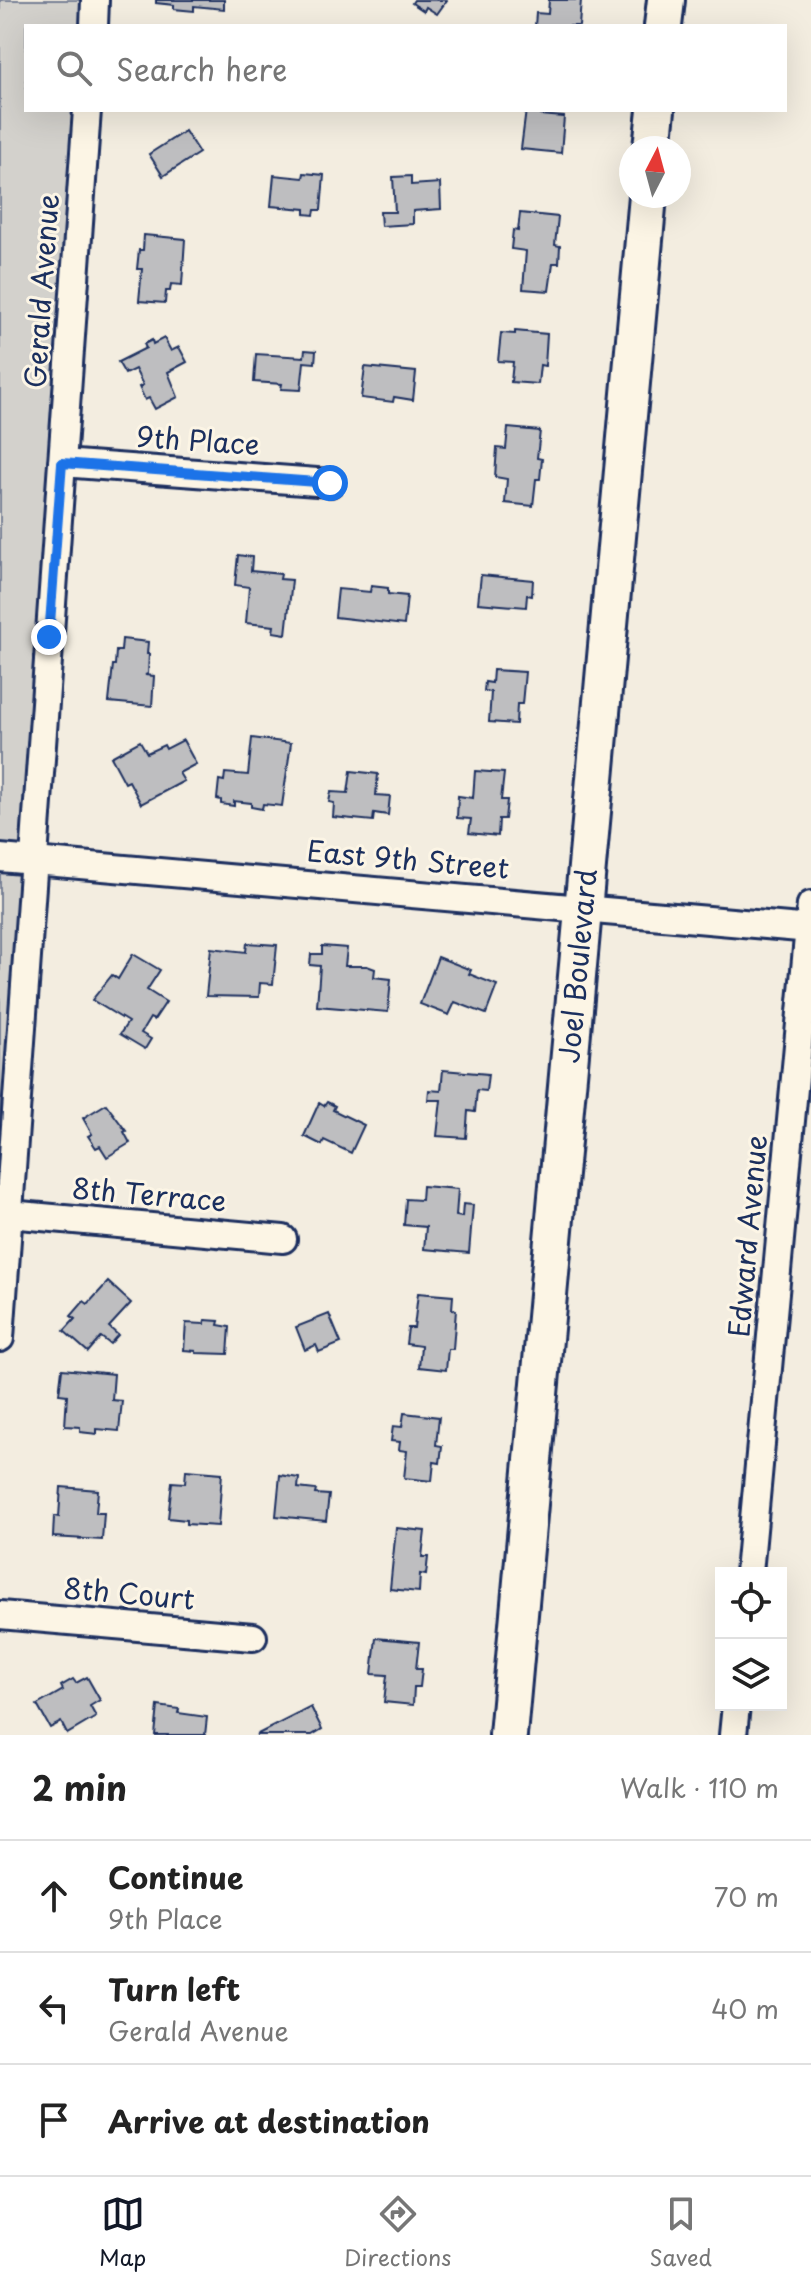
<!DOCTYPE html>
<meta charset="utf-8">
<style>
body{margin:0;font-family:"Playpen Sans",sans-serif;background:#f6f6f6;color:#222}
.controls{position:absolute;right:24px;bottom:24px;display:grid;overflow:hidden;border-radius:0px;box-shadow:0 8px 32px #0002}
.controls button{width:72px;height:72px;display:grid;place-items:center;padding:0;border:0;border-bottom:2px solid #e0e0e0;background:#fff;color:#222;font:40px sans-serif}
.compass{position:absolute;left:619px;top:136px;width:72px;height:72px;border-radius:50%;background:#fff;box-shadow:0 8px 32px #0002;rotate:6deg}
.stop{position:absolute;width:24px;height:24px;margin:-18px;border:6px solid #1a73e8;border-radius:50%;background:#fff}
.stop.end{background:#1a73e8;border-color:#fff;box-shadow:0 2px 8px #0008}
.list{margin:0;padding:0;list-style:none}
h2{display:flex;justify-content:space-between;align-items:center;height:104px;margin:0;padding:0 32px;font-size:34px}
h2 small{font-size:26px;font-weight:400;color:#767676}
.list li{display:grid;grid-template-columns:52px 1fr auto;gap:24px;align-items:center;box-sizing:border-box;height:112px;padding:0 32px;border-top:2px solid #e0e0e0}
.list b{display:block;font-size:30px;white-space:nowrap}
.list p{margin:0;font-size:26px;white-space:nowrap;color:#767676}
.list em{font-size:26px;font-style:normal;color:#767676}
.icon{flex:none;width:44px;height:44px;fill:none;stroke:currentColor;stroke-width:2;stroke-linecap:round;stroke-linejoin:round}
.map{position:relative;flex:none;width:811px;height:1735px;overflow:hidden}
.search{position:absolute;background:#fff;box-shadow:0 8px 32px #0002;left:24px;right:24px;top:24px;height:88px;display:flex;align-items:center;gap:20px;box-sizing:border-box;padding:0 28px;border-radius:0px;color:#767676;font-size:30px}
.sheet{height:440px;background:#fff}
nav{display:flex;justify-content:space-around;align-items:center;box-sizing:border-box;height:112px;border-top:2px solid #e0e0e0;background:#fff;font-size:22px;color:#767676}
nav a{display:grid;justify-items:center;gap:4px}
nav .on{color:#111827}
.map>svg:first-child{display:block}
.green{fill:#d3d1cc;stroke:#778095;stroke-width:2}
.building{fill:#bebec0;stroke:#1b2f5e;stroke-width:2}
.lines{fill:none;stroke-linecap:round;stroke-linejoin:round}
.street-casing{stroke:#1b2f5e;stroke-width:32}
.secondary-casing{stroke:#1b2f5e;stroke-width:42}
.street{stroke:#fcf5e5;stroke-width:26}
.secondary{stroke:#fcf5e5;stroke-width:36}
.route{stroke:#1a73e8;stroke-width:10}
.labels{text-anchor:middle;stroke-width:6;stroke-linejoin:round;paint-order:stroke}
.street-label{font-size:28px;fill:#1b2f5e;stroke:#fcf5e5}
</style>
<div class="map">
<svg width="811" height="1735" viewBox="0 0 811 1735">
<rect width="100%" height="100%" fill="#f3ede0"/>
<filter id="ink" filterUnits="userSpaceOnUse"><feTurbulence type="fractalNoise" baseFrequency=".0125" numOctaves="2"/><feDisplacementMap in="SourceGraphic" scale="16" xChannelSelector="R" yChannelSelector="G"/><feConvolveMatrix kernelMatrix="1 2 1 2 8 2 1 2 1" color-interpolation-filters="sRGB"/></filter>
<g filter="url(#ink)">
<path class="green" d="M0 0H98L96 26H26V110H90L0 1231Z"/>
<g class="building">
<path d="M156 0H224V9L194 6V11L174 9V5L156 3Z"/>
<path d="M414 0H447L437 14 426 7 424 11 412 3Z"/>
<path d="M549 0H581L579 26H535L536 13 548 14Z"/>
<path d="M526 110H541L540 115 564 117 561 153 521 149Z"/>
<path d="M185 131 199 153 163 176 149 154Z"/>
<path d="M304 173 324 175 321 210H315L314 215 305 214V209L271 206 274 175 303 178Z"/>
<path d="M411 176V185L440 183 441 209 413 211V224L381 226 380 212H395L393 177Z"/>
<path d="M520 213 558 217 555 245 560 246 559 263H553L549 291 523 289 526 251 511 249 513 230 518 231Z"/>
<path d="M144 235 185 239 182 285 171 284 170 291H166L165 303 139 301 142 269H137L139 250H143Z"/>
<path d="M515 331 547 334 545 366 540 365 538 384 511 382 513 362 498 361 501 333 515 334Z"/>
<path d="M164 338 171 351 179 347 187 362 168 372 178 397 155 409 149 398 145 400 139 387 143 385 135 369 125 374 118 362 146 348 144 344 152 340 153 344Z"/>
<path d="M305 350 316 351 315 363 304 362 301 390 281 389 282 384 254 382 256 354 304 357Z"/>
<path d="M365 367 416 372 413 400 394 397 393 402 361 398Z"/>
<path d="M508 428 540 431 537 458 542 459 540 479H536L533 506 505 503 507 479 495 477 497 448 506 449Z"/>
<path d="M238 555 252 557 251 571 281 574 280 579 292 580 286 634 273 632 274 626 246 623 249 587 235 585Z"/>
<path d="M481 575 533 580 532 596 527 595 526 607 478 603Z"/>
<path d="M371 586 388 588V594L407 596 404 625 335 617 338 589 370 592Z"/>
<path d="M122 639 148 642 147 654H149L148 674 145 675 154 676 152 706 109 702 113 665H115L116 651H121Z"/>
<path d="M493 670 525 672 522 704H517L516 724 489 722 491 692 484 691 485 682 492 683Z"/>
<path d="M252 738 291 743 282 806 263 804 262 809 251 807V803L234 801V806L221 804V800L217 799 219 780 224 781 225 773 248 775Z"/>
<path d="M183 740 196 764 179 773 184 781 141 804 129 781 125 783 111 757 140 741 147 753 164 745 166 749Z"/>
<path d="M351 771 378 774 376 795 390 796 388 815 374 813 373 821 333 817 334 803 329 802 331 792 348 793Z"/>
<path d="M475 771 504 773 501 800H507L505 819H499L498 836 469 833 471 819 457 818 458 796 473 798Z"/>
<path d="M247 943 277 945 273 984 260 983 259 997 206 996 211 948 246 952Z"/>
<path d="M322 946 347 948 345 966H367L375 969 374 977 391 979 388 1012 317 1006 320 966 310 965 311 954H322Z"/>
<path d="M133 954 160 970 147 990 166 1002 154 1020 150 1018 141 1033 151 1039 145 1049 120 1034 128 1022 92 1000 112 975 118 979Z"/>
<path d="M438 957 471 970 469 974 497 985 486 1014 455 1002 449 1015 420 1004Z"/>
<path d="M443 1070 488 1074 486 1091 477 1090 475 1112 468 1111 466 1138 437 1136 441 1100H428L429 1090 441 1091Z"/>
<path d="M327 1102 335 1106 333 1110 364 1125 351 1153 324 1140 322 1145 304 1136 319 1103 324 1106Z"/>
<path d="M106 1104 126 1131 124 1132 130 1143 107 1157 100 1146 96 1148 88 1136 92 1134 83 1118Z"/>
<path d="M422 1186 458 1189 456 1216 462 1217 463 1204 473 1205 469 1253 424 1249 426 1227 404 1225 406 1199 421 1200Z"/>
<path d="M108 1282 131 1303 109 1327 118 1335 110 1344 101 1337 88 1352 64 1331 75 1319 71 1316 84 1301 88 1304Z"/>
<path d="M418 1293 453 1296 452 1309 456 1310 453 1349H448L446 1370 419 1367 421 1346 406 1344 408 1328H414Z"/>
<path d="M329 1314 341 1343 319 1352 316 1345 305 1350 296 1327Z"/>
<path d="M205 1320 219 1321 218 1325 230 1327 228 1354 196 1353V1351L184 1350 186 1323 204 1324Z"/>
<path d="M62 1369 114 1374 112 1400 122 1401 119 1431 97 1429V1434L80 1432V1427L65 1426 67 1395 59 1394Z"/>
<path d="M404 1413 439 1417 436 1445 442 1446 440 1463 434 1462 432 1481 404 1478 407 1451 399 1450 400 1442 391 1441 393 1426 402 1427Z"/>
<path d="M186 1470 222 1473 218 1526 186 1524V1520L168 1518 172 1482 185 1483Z"/>
<path d="M280 1475 299 1478 298 1488 316 1490 315 1494 329 1495 326 1521 276 1516Z"/>
<path d="M61 1487 98 1490 96 1513H104L102 1540 53 1537 54 1516 59 1517Z"/>
<path d="M396 1528 425 1531 422 1557H428L426 1575 420 1574 419 1592 390 1589Z"/>
<path d="M376 1638 419 1642 416 1669H422L420 1687H414L413 1705 384 1702 387 1675 372 1674Z"/>
<path d="M87 1677 100 1700 90 1706 96 1717 67 1734 61 1722 50 1728 37 1705 63 1690 61 1686 73 1679 76 1683Z"/>
<path d="M158 1706 179 1709 178 1713 207 1717 205 1735H155Z"/>
<path d="M311 1707 322 1729 312 1735H256Z"/>
</g>
<g class="lines">
<defs>
<g id="street">
<path d="M94 26 95 0"/>
<path d="M62 463 330 483"/>
<path d="M0 858 811 929"/>
<path d="M9 1214 283 1239"/>
<path d="M0 1338 87 110"/>
<path d="M749 1573 811 905"/>
<path d="M0 1615 253 1637"/>
<path d="M733 1735 736 1705"/>
</g>
<g id="secondary">
<path d="M663 26 666 0"/>
<path d="M652 148 656 110"/>
<path id="s1" d="M508 1735 648 196"/>
</g>
</defs>
<use href="#street" class="street-casing"/>
<use href="#secondary" class="secondary-casing"/>
<use href="#street" class="street"/>
<use href="#secondary" class="secondary"/>
</g>
</g>
<g class="lines" filter="url(#ink)">
<path class="route" d="M49 637 62 463 330 483"/>
</g>
<g class="labels">
<g class="street-label">
<text transform="translate(42 291) rotate(-86)" y="10">Gerald Avenue</text>
<text transform="translate(198 441) rotate(4)" y="10">9th Place</text>
<text transform="translate(408 860) rotate(5)" y="10">East 9th Street</text>
<text dy="10" stroke="none"><textPath href="#s1" startOffset="772">Joel Boulevard</textPath></text>
<text transform="translate(149 1195) rotate(5)" y="10">8th Terrace</text>
<text transform="translate(748 1236) rotate(-85)" y="10">Edward Avenue</text>
<text transform="translate(129 1594) rotate(5)" y="10">8th Court</text>
</g>
</g>
</svg>
<div class="controls">
<button><svg class="icon" aria-label="locate" viewBox="0 0 24 24"><circle cx="12" cy="12" r="6"/><path d="M12 2v4M12 18v4M2 12h4M18 12h4"/></svg></button>
<button><svg class="icon" aria-label="layers" viewBox="0 0 24 24"><path d="M12 4l9 5-9 5-9-5zM3 14l9 5 9-5"/></svg></button>
</div>
<svg class="compass" viewBox="-18 -18 36 36"><path d="M0-13l5 13h-10z" fill="#e53935"/><path d="M0 13l5-13h-10z" fill="#767676"/></svg>
<div class="stop" style="left:330px;top:483px"></div>
<div class="stop end" style="left:49px;top:637px"></div>
<div class="search"><svg class="icon" aria-label="search" viewBox="0 0 24 24"><circle cx="10" cy="10" r="6"/><path d="M15 15l6 6"/></svg>Search here</div>
</div>
<section class="sheet">
<h2>2 min<small>Walk · 110 m</small></h2>
<ul class="list">
<li><svg class="icon" aria-label="ahead" viewBox="0 0 24 24"><path d="M12 20V5M6 11l6-6 6 6"/></svg><div><b>Continue</b><p>9th Place</p></div><em>70 m</em></li>
<li><svg class="icon" aria-label="left" viewBox="0 0 24 24"><path d="M17 20v-9H6M10 6l-5 5 5 5"/></svg><div><b>Turn left</b><p>Gerald Avenue</p></div><em>40 m</em></li>
<li><svg class="icon" aria-label="arrive" viewBox="0 0 24 24"><path d="M6 21V4h12l-3 4 3 4H6"/></svg><div><b>Arrive at destination</b></div></li>
</ul>
</section>
<nav>
<a class="on"><svg class="icon" aria-label="map" viewBox="0 0 24 24"><path d="M3 6l6-2 6 2 6-2v14l-6 2-6-2-6 2zM9 4v14M15 6v14"/></svg>Map</a>
<a><svg class="icon" aria-label="directions" viewBox="0 0 24 24"><path d="M12 3l9 9-9 9-9-9zM9 14v-3h6M13 9l2 2-2 2"/></svg>Directions</a>
<a><svg class="icon" aria-label="saved" viewBox="0 0 24 24"><path d="M7 4h10v16l-5-4-5 4z"/></svg>Saved</a>
</nav>
